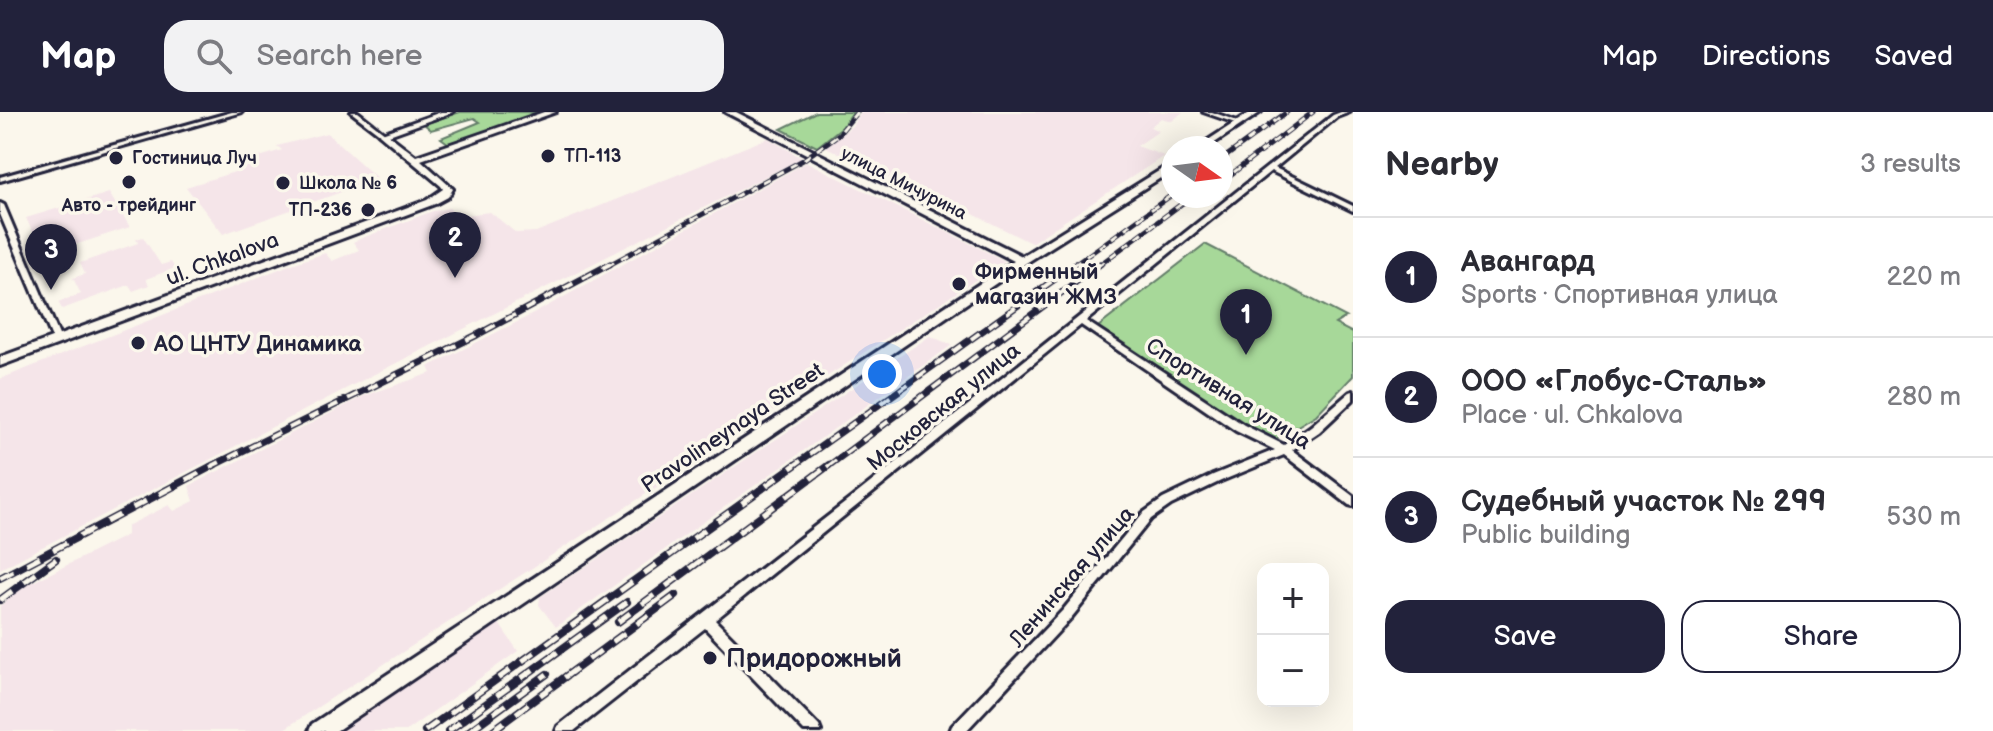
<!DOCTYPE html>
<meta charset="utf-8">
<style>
body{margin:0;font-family:"Balsamiq Sans",sans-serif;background:#f2f2f3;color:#2b2b33}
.controls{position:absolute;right:24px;bottom:24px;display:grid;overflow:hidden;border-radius:16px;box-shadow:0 8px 32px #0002}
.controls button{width:72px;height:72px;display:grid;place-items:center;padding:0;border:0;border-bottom:2px solid #e1e1e2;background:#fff;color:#2b2b33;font:40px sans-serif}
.compass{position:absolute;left:1161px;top:24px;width:72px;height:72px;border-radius:50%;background:#fff;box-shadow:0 8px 32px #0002;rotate:104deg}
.you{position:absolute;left:882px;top:262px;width:28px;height:28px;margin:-20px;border:6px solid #fff;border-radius:50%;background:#1a73e8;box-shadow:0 0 0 12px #1a73e833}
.badge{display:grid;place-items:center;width:52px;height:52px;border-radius:50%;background:#22223b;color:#fff;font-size:26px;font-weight:700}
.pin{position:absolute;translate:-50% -66px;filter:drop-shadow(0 2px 4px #0008)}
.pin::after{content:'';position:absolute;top:42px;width:28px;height:24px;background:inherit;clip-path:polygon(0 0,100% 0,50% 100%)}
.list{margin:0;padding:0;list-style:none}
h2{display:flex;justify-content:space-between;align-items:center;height:104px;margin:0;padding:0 32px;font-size:34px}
h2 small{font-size:26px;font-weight:400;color:#7c7c81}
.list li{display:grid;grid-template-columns:52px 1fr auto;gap:24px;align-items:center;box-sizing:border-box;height:120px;padding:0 32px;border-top:2px solid #e1e1e2}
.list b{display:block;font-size:30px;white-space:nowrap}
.list p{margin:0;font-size:26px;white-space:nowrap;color:#7c7c81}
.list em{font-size:26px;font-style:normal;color:#7c7c81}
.actions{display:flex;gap:16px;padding:24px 32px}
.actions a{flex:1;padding:18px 0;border:2px solid #22223b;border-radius:24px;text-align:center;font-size:28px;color:#22223b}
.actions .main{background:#22223b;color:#fff}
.icon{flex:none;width:44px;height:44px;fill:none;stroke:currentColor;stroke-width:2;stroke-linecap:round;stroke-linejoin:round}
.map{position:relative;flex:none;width:1353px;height:619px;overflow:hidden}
header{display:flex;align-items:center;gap:48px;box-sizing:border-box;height:112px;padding:0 40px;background:#22223b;color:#fff}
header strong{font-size:38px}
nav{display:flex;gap:44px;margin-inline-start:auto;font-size:28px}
.search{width:560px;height:72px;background:#f2f2f3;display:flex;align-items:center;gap:20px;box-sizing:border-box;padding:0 28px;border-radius:24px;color:#7c7c81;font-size:30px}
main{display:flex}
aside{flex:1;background:#fff}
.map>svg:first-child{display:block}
.built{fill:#f5e5e9}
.green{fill:#a7d899;stroke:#647d6a;stroke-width:2}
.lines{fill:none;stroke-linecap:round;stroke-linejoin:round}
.street-casing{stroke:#22223b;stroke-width:6}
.secondary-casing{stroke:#22223b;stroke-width:6}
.street{fill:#fbf7ec;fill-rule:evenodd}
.secondary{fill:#fbf7ec;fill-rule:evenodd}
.rail-far2-casing{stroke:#22223b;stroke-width:5}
.rail-far1-casing{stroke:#22223b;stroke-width:7}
.rail-casing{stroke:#22223b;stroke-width:8}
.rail-far2{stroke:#fbf7ec;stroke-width:3;stroke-dasharray:8;stroke-linecap:butt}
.rail-far1{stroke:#fbf7ec;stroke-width:4;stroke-dasharray:11;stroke-linecap:butt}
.rail{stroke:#fbf7ec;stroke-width:5;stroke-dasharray:15;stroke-linecap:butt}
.poi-dot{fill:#22223b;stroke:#fbf7ec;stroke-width:3}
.labels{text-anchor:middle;stroke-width:7;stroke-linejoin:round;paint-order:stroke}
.far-poi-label{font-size:18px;font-weight:bold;fill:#22223b;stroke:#fbf7ec;text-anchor:start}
.far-street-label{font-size:18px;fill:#22223b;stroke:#fbf7ec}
.street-label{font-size:22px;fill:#22223b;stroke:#fbf7ec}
.poi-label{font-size:22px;font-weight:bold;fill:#22223b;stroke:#fbf7ec;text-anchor:start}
.near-poi-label{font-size:26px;font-weight:bold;fill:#22223b;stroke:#fbf7ec;text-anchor:start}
</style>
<header>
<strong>Map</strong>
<div class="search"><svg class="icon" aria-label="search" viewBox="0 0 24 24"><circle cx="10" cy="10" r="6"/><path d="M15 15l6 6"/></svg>Search here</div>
<nav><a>Map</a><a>Directions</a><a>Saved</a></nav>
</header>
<main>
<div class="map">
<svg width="1353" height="619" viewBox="0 0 1353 619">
<rect width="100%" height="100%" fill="#fbf7ec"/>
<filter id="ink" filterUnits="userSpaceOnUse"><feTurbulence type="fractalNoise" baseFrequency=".0125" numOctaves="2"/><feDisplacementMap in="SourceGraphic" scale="16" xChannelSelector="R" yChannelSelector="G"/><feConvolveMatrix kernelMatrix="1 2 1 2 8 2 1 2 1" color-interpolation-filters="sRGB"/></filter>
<g filter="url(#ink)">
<g class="built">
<path d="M861 0H1183L1172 9 1161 6 1150 15 1159 19 1137 34 1164 44 1031 131 949 90 943 93 826 35 852 14Z"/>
<path d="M327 21 378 67 223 122 186 75 244 57 240 51 282 38 277 34Z"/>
<path d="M768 26 802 46 351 274 0 457V267L292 152 325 141 332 149 359 138 353 130 357 128 433 99 449 96 457 104 490 100 516 121 536 120Z"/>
<path d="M807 50 1005 149 281 619H0V494L23 475 127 423V414L169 393 174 399 194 389 189 374 364 284 431 261 428 255 533 202Z"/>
<path d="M109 81 130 115 44 143 26 106Z"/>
<path d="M143 125 161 153 171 150 175 156 146 167 149 173 133 179 129 173 62 197 58 190 81 182 73 166 85 162 80 151 138 131 136 127Z"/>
<path d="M930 224 952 233 556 515 539 493 540 485Z"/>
<path d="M498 510 518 539 406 619H337Z"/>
</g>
<g class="green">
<path d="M460 0H540L449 32 441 26 480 10 474 6 431 18 424 12Z"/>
<path d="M816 0H853L842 15 817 35 781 17Z"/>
<path d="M1205 132 1346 205 1335 212 1353 221V264L1316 303 1274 328 1219 298 1098 215Z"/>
</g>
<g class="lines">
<defs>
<g id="street">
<path d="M232 0H242L0 69V65Z"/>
<path d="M351 0H358L386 22 381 23Z"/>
<path d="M1203 0H1212L1243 11 1238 12Z"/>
<path d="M1341 0H1350L1337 5 1275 56 1353 94V99L1271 59 1086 209 1244 313 1284 333 1311 314 1350 280 1353 279V288L1319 320 1292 338 1353 384V394L1349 393 1284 343 1221 369 1171 393 1151 407 1071 506 966 619H950L952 614 1063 498 1143 401 1163 387 1213 363 1275 338 1236 319 1081 213 715 508 819 614 821 619H804L705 516 574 619H556L558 614 850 387 1333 3Z"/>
<path d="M0 91 4 93 61 228 60 230 57 231 53 228 0 102Z"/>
</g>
<g id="secondary">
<path d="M441 0H453L389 23 416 44 544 0H556L421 48 453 77 448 85 435 92 0 254V245L427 88 443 77 441 74 379 22Z"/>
<path d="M725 0H736L1022 144 1170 52 1173 51V58L1026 151 336 619H309L312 612 1014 149Z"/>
<path d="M1251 0H1261L1207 36H1196Z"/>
</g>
</defs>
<use href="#street" class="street-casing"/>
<use href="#secondary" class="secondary-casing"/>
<use href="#street" class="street"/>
<use href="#secondary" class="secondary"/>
<defs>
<g id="rail-far2">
<path d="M1221 48 1287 0"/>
<path d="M1221 70 1313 0"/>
<path d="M607 154 803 48 839 22 857 0"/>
<path d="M1073 154 1173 82"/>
<path d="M1098 154 1192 84"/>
</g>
<g id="rail-far1">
<path d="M210 355 477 223 610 152"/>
<path d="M792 355 1076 152"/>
<path d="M827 355 1100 152"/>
</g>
<g id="rail">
<path d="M0 466 214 353"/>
<path d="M0 488 56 447"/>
<path d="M618 510 829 353"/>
<path d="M425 619 795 353"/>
<path d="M448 619 627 490"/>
<path d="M469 619 547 562"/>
<path d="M492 619 676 483"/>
</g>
</defs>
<use href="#rail-far2" class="rail-far2-casing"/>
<use href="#rail-far1" class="rail-far1-casing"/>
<use href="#rail" class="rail-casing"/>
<use href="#rail-far2" class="rail-far2"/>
<use href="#rail-far1" class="rail-far1"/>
<use href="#rail" class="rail"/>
</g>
</g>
<g class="poi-dot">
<circle cx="548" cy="44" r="8"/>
<circle cx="116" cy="46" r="8"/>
<circle cx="129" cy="70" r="8"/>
<circle cx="283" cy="71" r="8"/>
<circle cx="368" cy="98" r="8"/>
<circle cx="959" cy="172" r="8"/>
<circle cx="138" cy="231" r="8"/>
<circle cx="710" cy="546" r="8"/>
</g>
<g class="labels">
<g class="far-poi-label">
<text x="564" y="50">ТП-113</text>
<text x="132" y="52">Гостиница Луч</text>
<text x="299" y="77">Школа № 6</text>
<text x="129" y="99" text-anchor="middle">Авто - трейдинг</text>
<text x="352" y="104" text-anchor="end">ТП-236</text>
</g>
<g class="far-street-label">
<text transform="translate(904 71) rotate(27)" y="6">улица Мичурина</text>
</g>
<g class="street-label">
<text transform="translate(222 146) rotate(-20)" y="8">ul. Chkalova</text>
<text transform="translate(1229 281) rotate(32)" y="8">Спортивная улица</text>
<text transform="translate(943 294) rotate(-39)" y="8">Московская улица</text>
<text transform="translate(732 315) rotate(-34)" y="8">Pravolineynaya Street</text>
<text transform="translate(1071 464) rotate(-49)" y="8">Ленинская улица</text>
</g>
<g class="poi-label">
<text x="975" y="167">Фирменный<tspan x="975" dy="25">магазин ЖМЗ</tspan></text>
<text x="154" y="239">АО ЦНТУ Динамика</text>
</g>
<g class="near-poi-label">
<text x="726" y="555">Придорожный</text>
</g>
</g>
</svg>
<div class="controls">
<button>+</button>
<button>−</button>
</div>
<svg class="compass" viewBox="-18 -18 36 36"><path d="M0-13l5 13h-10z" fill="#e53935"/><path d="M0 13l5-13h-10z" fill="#7c7c81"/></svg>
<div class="you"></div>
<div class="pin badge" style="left:1246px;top:243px">1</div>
<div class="pin badge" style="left:455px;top:166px">2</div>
<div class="pin badge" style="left:51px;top:178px">3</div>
</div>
<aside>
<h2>Nearby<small>3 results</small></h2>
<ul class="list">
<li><span class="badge">1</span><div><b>Авангард</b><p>Sports · Спортивная улица</p></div><em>220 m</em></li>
<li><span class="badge">2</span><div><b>ООО «Глобус-Сталь»</b><p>Place · ul. Chkalova</p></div><em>280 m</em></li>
<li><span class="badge">3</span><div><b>Судебный участок № 299</b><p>Public building</p></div><em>530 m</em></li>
</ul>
<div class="actions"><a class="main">Save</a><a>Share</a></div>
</aside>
</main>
